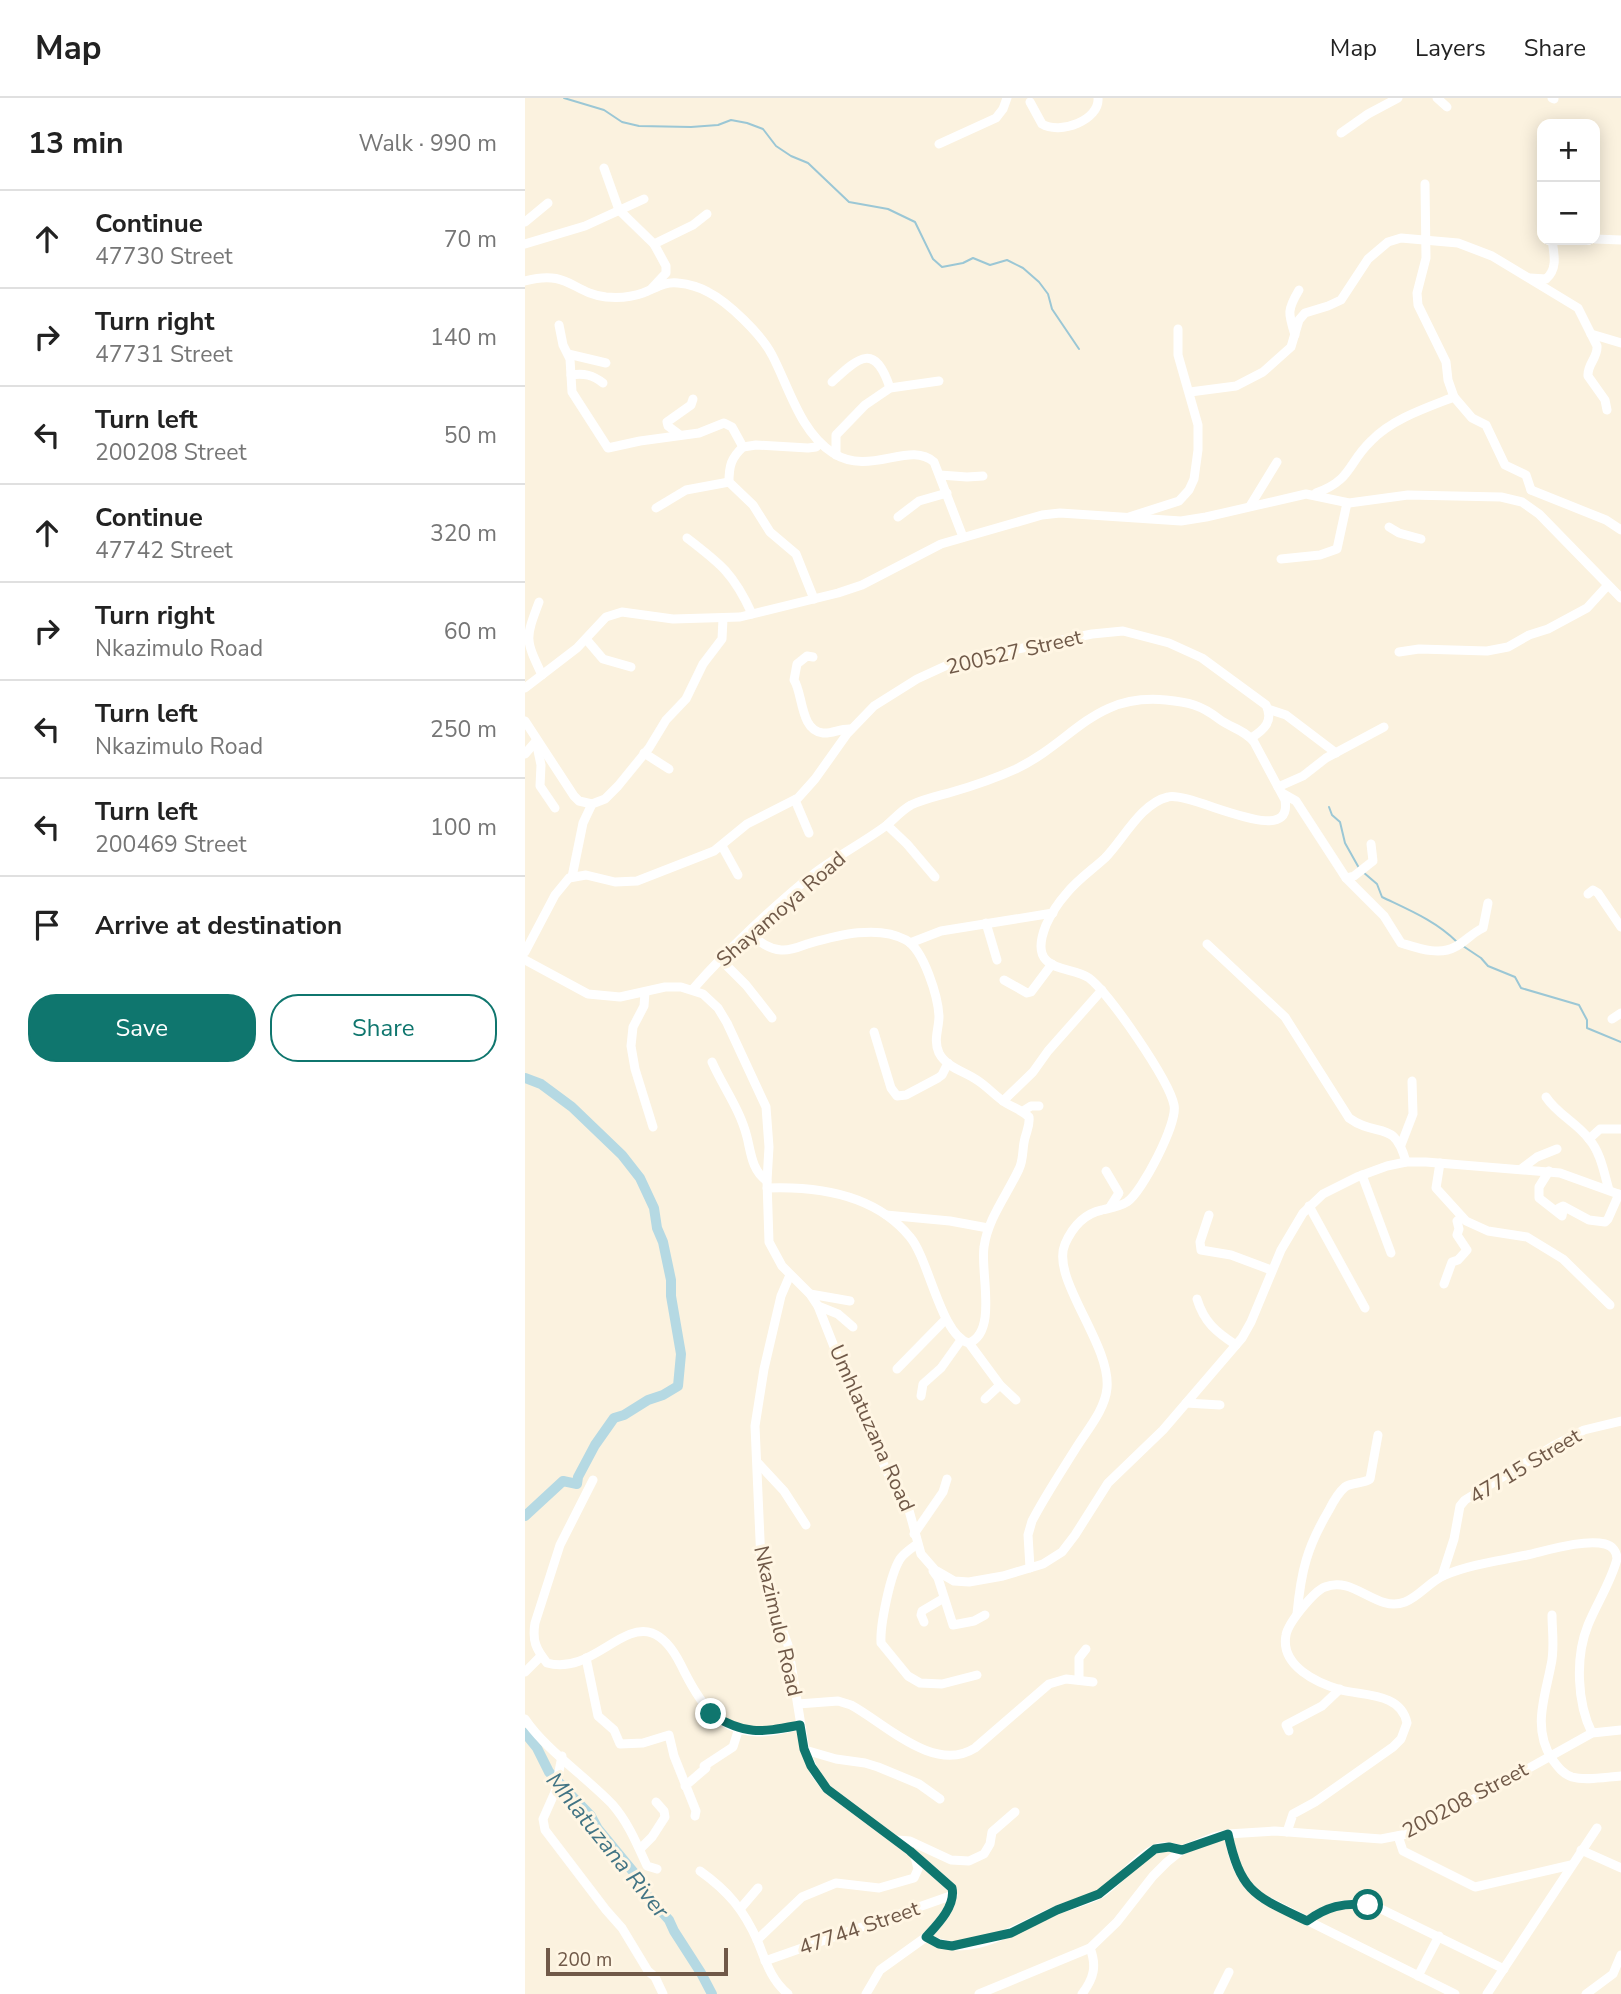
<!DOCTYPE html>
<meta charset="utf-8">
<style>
body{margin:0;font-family:"Nunito Sans",sans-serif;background:#f2f2f2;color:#222}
.controls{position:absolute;right:21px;top:21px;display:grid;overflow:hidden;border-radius:14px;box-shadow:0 4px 18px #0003}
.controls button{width:63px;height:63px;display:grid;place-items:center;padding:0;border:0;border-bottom:2px solid #e0e0e0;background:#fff;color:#222;font:35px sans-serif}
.scale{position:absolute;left:21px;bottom:18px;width:182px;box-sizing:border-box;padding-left:7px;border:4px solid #705948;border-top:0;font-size:19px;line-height:24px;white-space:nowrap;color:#705948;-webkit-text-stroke:5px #fff6e4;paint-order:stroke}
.stop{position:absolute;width:21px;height:21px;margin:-16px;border:5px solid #0f766e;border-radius:50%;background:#fff}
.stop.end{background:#0f766e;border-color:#fff;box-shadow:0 2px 7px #0008}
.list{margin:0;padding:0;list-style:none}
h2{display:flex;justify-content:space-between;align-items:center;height:91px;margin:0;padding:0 28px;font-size:30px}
h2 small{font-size:23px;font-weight:400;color:#767676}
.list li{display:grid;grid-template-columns:46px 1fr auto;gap:21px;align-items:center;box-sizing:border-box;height:98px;padding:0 28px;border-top:2px solid #e0e0e0}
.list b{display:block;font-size:26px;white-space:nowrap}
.list p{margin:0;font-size:23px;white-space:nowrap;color:#767676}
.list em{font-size:23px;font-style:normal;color:#767676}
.actions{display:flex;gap:14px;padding:21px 28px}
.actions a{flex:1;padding:16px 0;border:2px solid #0f766e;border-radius:28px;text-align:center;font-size:24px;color:#0f766e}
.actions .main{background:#0f766e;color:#fff}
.icon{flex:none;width:38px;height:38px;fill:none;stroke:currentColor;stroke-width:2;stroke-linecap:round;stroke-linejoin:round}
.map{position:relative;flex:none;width:1096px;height:1896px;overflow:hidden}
header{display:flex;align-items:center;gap:42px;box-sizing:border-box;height:98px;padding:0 35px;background:#fff;border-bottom:2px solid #e0e0e0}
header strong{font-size:33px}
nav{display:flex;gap:38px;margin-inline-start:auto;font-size:24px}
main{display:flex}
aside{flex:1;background:#fff}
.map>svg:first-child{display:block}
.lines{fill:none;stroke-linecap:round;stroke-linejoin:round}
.stream{stroke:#9bc7d5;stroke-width:2}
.river{stroke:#b5d9e3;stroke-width:10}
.minor{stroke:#fff;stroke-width:9}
.route{stroke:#0f766e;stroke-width:9}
.labels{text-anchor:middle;stroke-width:6;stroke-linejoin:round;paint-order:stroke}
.street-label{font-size:21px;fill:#705948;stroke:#fff6e4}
.water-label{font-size:23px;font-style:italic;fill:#427484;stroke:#fff6e4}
</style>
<header>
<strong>Map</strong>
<nav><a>Map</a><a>Layers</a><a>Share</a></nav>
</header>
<main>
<aside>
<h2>13 min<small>Walk · 990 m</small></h2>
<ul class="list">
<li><svg class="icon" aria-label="ahead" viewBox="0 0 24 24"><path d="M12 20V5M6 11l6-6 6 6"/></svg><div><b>Continue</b><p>47730 Street</p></div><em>70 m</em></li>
<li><svg class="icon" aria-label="right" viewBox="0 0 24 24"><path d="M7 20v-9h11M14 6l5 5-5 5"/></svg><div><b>Turn right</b><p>47731 Street</p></div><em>140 m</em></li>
<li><svg class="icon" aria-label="left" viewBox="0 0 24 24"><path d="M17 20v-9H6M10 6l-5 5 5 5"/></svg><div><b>Turn left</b><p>200208 Street</p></div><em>50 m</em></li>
<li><svg class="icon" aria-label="ahead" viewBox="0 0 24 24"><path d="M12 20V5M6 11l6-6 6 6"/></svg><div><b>Continue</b><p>47742 Street</p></div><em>320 m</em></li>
<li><svg class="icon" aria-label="right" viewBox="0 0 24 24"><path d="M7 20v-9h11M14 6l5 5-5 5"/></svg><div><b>Turn right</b><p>Nkazimulo Road</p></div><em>60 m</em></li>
<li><svg class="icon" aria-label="left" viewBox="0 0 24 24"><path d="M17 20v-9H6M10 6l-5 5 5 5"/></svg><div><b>Turn left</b><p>Nkazimulo Road</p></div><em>250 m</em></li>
<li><svg class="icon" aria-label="left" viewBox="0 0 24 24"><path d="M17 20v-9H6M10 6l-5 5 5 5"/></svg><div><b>Turn left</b><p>200469 Street</p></div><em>100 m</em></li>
<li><svg class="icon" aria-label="arrive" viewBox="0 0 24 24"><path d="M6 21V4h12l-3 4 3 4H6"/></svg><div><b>Arrive at destination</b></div></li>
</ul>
<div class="actions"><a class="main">Save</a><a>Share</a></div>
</aside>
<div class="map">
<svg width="1096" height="1896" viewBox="0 0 1096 1896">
<rect width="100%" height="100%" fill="#fbf2df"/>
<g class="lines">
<g class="stream">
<path d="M39 0 79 12 97 24 114 28 166 29 193 27 206 22 222 25 238 31 251 48 266 58 283 65 324 104 363 111 390 124 408 161 417 169 438 165 448 160 465 167 482 162 498 170 514 184 523 196 527 211 554 251"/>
<path d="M804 709 807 717 815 724 820 745 834 770"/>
<path d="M838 774 852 786 857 799C884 812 911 823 932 844"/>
<path d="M938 848 956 860 963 868 990 879 996 890 1054 907 1062 922V930L1096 944"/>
</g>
<g class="river">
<path d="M0 980 16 986 47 1009 97 1057 115 1080 129 1110 132 1130 138 1144 146 1182V1198L156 1256 153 1288 138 1297 123 1302 99 1317 89 1320 70 1347 53 1379 52 1386 38 1383 0 1418"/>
<path d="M0 1635 12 1650 24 1674 66 1718 73 1731 115 1782 121 1796 144 1822 149 1833 176 1875 187 1896"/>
</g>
<g class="minor">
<path d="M912 0 922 9"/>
<path d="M1027 0 1029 1"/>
<path d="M505 4 517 26C535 37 575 22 573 0"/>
<path d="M816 35 843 16 873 0"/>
<path d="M414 46 471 20 478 11 482 0"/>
<path d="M79 70 94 112 129 146 141 168V175L127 190"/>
<path d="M900 86 901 160 892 195 893 207 921 264 923 282 929 299 947 320 961 327 980 367 1001 377 1006 392"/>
<path d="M0 124 23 105"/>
<path d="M1070 141 1096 142"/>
<path d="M0 146 60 128 119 101"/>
<path d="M129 146 168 127 182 116"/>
<path d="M1005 180 1021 181C1033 171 1029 156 1027 142"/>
<path d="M0 183C44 171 47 195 81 199 93 200 107 199 118 195 129 191 140 183 153 185 163 186 174 189 183 194 203 204 237 237 247 257 264 289 275 334 308 355 345 379 385 342 409 364L438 439"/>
<path d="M34 227 38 247 45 261 47 294 83 350 115 343 174 335 199 325 207 329 218 349"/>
<path d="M1066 236 1096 245"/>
<path d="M770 237C763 215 762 212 774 192"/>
<path d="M43 256 81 265"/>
<path d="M46 277C59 275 68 277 78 285"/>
<path d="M307 284C335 258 350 245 365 290"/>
<path d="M665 294 711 288 738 274 766 249 774 222 780 215 803 208 816 202 843 161 863 144 876 140 933 145 967 158 1053 210 1072 248C1073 260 1062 266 1063 278L1080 302 1082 312"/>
<path d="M155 337 143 328 142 324 166 307 168 301"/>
<path d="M311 357V337L340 307 365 290 414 283"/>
<path d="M415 377 442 379 458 378"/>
<path d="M1006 392 1081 422 1096 432"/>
<path d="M791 395C827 382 822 366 846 343 867 321 901 310 929 299"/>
<path d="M725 408 752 364"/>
<path d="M131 410 161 392 204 384"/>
<path d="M373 419 394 403 422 395"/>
<path d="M604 419 654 403 664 392 669 381 673 352V327L653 257V231"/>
<path d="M864 429 874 435 896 441"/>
<path d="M162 440C196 466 209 476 227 516"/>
<path d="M756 461 795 457 812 451 822 405"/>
<path d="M289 501 271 456 245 434 228 407 204 384C204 368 206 360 218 349L231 347 283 350 291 349 295 345"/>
<path d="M14 504C0 541 0 541 17 577"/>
<path d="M61 541 78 561 106 569"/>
<path d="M874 554 894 551 962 553 983 549 1004 537 1023 531 1062 510 1083 487"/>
<path d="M288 559 282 558 272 566 269 582C278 595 275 633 298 635 307 636 316 630 326 631"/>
<path d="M0 590 52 550 81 519 97 514 148 521 215 519 313 495 337 487 416 446 517 417 535 415 656 423 681 419 781 396 824 405 883 397 976 399 997 404 1014 416 1096 500"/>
<path d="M743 611 761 617 811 655"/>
<path d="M0 623 49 698 54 703 67 706"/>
<path d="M11 643 16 667 15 688 30 710"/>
<path d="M119 655 144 671"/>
<path d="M0 656 12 642"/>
<path d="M753 689 778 678 801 660 859 629"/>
<path d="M757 695 771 703 821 780 859 818 876 845C893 850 914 858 930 849 940 844 947 835 958 830L963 805"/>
<path d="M270 702 284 735"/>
<path d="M362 727 382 746 410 779"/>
<path d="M197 748 213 777"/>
<path d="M47 779 58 725 67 706 80 701 93 688 124 650 141 622 161 601 178 566 197 541 198 521"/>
<path d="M821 780 829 778 848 763 846 746"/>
<path d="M1063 796 1068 792 1073 795 1096 829"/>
<path d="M461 825 472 862"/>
<path d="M224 835C234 843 243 851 256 852 265 853 274 849 282 846 311 838 352 826 381 842 399 852 413 899 414 918 414 931 408 942 414 955 422 970 439 973 452 982 463 989 471 999 481 1005 489 1010 497 1012 504 1019 505 1027 502 1032 500 1040 497 1050 499 1061 494 1071 482 1097 463 1120 459 1149 455 1173 473 1234 444 1245 416 1238 404 1161 385 1139 350 1096 294 1088 242 1090"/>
<path d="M385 845 416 833 528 815"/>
<path d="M682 846 760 919 824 1020C853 1041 869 1020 881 1064"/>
<path d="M0 854 30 797 44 780 61 777 90 784 112 783 189 753 222 726 273 700 290 681 322 636 349 608 392 581 429 564 567 536 598 533 644 545 677 560 741 607C749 623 739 632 726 640"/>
<path d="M0 862 63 896 95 899 140 889H156L178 896 193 910 202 925 241 1009 244 1049 242 1083 244 1144 257 1168 285 1196 293 1208 323 1284 362 1374 382 1405 396 1456 410 1472 429 1483 444 1484 478 1478 518 1466 537 1454 550 1437 583 1385 638 1332 717 1240 726 1224 756 1152 778 1115 798 1096 832 1079 862 1068 881 1064H901L1035 1075 1096 1097"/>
<path d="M196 862 221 887 247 920"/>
<path d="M479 882 502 895 506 894 527 866"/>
<path d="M168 891C202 852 251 806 291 774 314 757 339 744 362 727 370 720 377 712 386 707 399 701 413 698 427 694 448 688 471 680 491 671 549 643 569 595 641 602 663 604 676 607 694 621 706 630 720 632 729 644L760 702C769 753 667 693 643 699 616 705 598 742 580 760 567 772 552 782 541 796 533 805 526 816 521 827 517 837 512 853 521 862 531 873 552 871 564 880 584 895 644 982 649 1007 653 1025 617 1094 602 1104 594 1109 585 1110 577 1112 558 1116 547 1130 540 1146 525 1180 586 1246 582 1290 580 1312 562 1332 551 1350 536 1374 520 1398 507 1423L503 1437 505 1470"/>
<path d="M120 894 119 908 108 929 106 948 110 971 128 1029"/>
<path d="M1087 921 1096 915"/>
<path d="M349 934 366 990 372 998 381 997 413 980 417 977 423 965"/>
<path d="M187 964C198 989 215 1011 222 1039 226 1055 227 1073 242 1083"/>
<path d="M1021 999C1032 1016 1052 1025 1064 1041 1076 1055 1079 1075 1084 1092"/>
<path d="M478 1003 508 974 523 953 577 892"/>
<path d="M498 1013 506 1008H514"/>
<path d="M1064 1041 1075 1031H1096"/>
<path d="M876 1047 888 1016 887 983"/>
<path d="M915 1065 911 1090 941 1123 963 1133 1002 1139 1038 1161 1085 1207"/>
<path d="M996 1071 1012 1059 1032 1051"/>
<path d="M581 1073 594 1095 585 1109"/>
<path d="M1024 1073 1014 1089V1100L1037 1118 1038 1112 1034 1110 1038 1108 1064 1122 1080 1124 1083 1121 1094 1096"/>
<path d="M837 1077 866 1155"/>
<path d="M784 1108 840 1210"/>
<path d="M361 1117 425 1123 463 1130"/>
<path d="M684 1117 675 1144 676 1152 706 1157 746 1172"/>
<path d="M265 1177 256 1198 239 1271 230 1328 236 1464 245 1498 263 1547 280 1652 290 1675 302 1691 385 1753 427 1790C431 1808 412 1827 401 1839"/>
<path d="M919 1186 927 1164 933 1162 942 1152 932 1137 934 1131 932 1123 937 1119"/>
<path d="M285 1196 325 1203"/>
<path d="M672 1201C679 1224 691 1234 711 1247"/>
<path d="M293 1208 313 1216 328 1229"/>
<path d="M444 1245 475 1287 491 1302"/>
<path d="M372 1271 421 1221"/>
<path d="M396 1298 398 1286 416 1270 436 1242"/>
<path d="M460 1301 475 1287"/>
<path d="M661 1305 695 1307"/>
<path d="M233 1365 259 1393 281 1427"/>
<path d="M68 1382 35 1447 10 1525C7 1543 11 1551 22 1565 65 1577 96 1524 127 1535 141 1540 150 1555 156 1567 172 1600 190 1632 232 1634 246 1635 262 1630 275 1627"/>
<path d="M389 1436 418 1394 422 1381"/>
<path d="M392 1446C386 1451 379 1455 375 1461 365 1477 355 1527 356 1545L383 1578 395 1585 417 1586 452 1577"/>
<path d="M408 1473 413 1480 428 1527 449 1523 460 1517"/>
<path d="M917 1478 929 1441 935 1408 940 1402 1028 1348 1059 1332 1096 1323"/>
<path d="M772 1516C776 1473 782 1449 804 1412 808 1404 813 1395 820 1389 827 1384 838 1386 845 1381L853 1337"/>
<path d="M1027 1517C1027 1533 1030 1551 1026 1567 1020 1599 1007 1630 1027 1661 1033 1669 1038 1676 1047 1679 1061 1683 1081 1679 1096 1678"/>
<path d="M399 1524 396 1517 397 1513 419 1500"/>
<path d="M61 1560 73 1618 89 1632 95 1646 118 1645 144 1637 149 1658 171 1713 170 1718"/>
<path d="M0 1574 16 1558"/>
<path d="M554 1582V1560L561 1551"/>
<path d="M273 1606 313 1603 326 1607C361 1626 409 1676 450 1650L524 1586 541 1581 568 1584"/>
<path d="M0 1621C21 1652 60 1678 87 1706 103 1724 112 1746 122 1768L132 1771"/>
<path d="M764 1633 761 1627 797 1608 815 1591"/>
<path d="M280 1652 311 1661 340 1665 353 1669 394 1686 415 1701"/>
<path d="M37 1658 30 1694 18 1721 20 1732 81 1812 97 1830 123 1873 130 1879 138 1896"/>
<path d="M160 1688 181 1670 179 1668 208 1649 214 1630"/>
<path d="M762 1734 768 1716 790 1704 868 1649 876 1641 882 1625C876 1595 840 1598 816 1592 792 1585 755 1568 761 1537 763 1525 789 1493 800 1489 829 1477 851 1515 880 1504 895 1498 905 1483 920 1477 946 1466 974 1463 1002 1457 1024 1452 1059 1441 1080 1446 1088 1448 1092 1454 1092 1461 1086 1484 1072 1505 1063 1527 1050 1559 1052 1605 1067 1635"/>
<path d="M703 1736C708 1762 714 1783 737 1800L930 1896"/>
<path d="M873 1738 878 1753 950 1789 1046 1767"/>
<path d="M372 1742 385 1743 426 1762 444 1763 459 1756 465 1746 467 1734 490 1714"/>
<path d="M115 1751 127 1739 140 1719 139 1713 131 1704"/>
<path d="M1056 1752 1096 1770"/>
<path d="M175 1773C203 1793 219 1812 233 1844 241 1864 246 1882 263 1896"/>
<path d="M215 1811 233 1790"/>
<path d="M782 1823C805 1806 825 1803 852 1809L979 1871"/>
<path d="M232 1842 277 1799 311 1785 354 1790 389 1780 393 1771 390 1759"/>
<path d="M240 1863 428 1797"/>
<path d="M893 1878 914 1838"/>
<path d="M341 1896 355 1872 401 1839C444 1865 492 1828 532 1812 547 1806 563 1803 577 1795 594 1784 617 1752 636 1749 643 1748 651 1750 657 1752"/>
<path d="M454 1896 565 1850 592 1824 628 1778 642 1764 657 1752 689 1739 703 1736 750 1733 856 1741 882 1736 902 1727 1067 1635 1096 1632"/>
<path d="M557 1896C569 1880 572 1868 565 1850"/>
<path d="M693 1896 704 1874"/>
<path d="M962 1896 1072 1730"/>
<path d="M1061 1896 1088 1876 1096 1857"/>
</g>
</g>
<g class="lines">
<path class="route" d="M186 1616C221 1638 237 1634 275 1627L279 1651 286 1668 302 1691 385 1753 427 1790C431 1808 412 1827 401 1839L414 1846 427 1848 486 1835 532 1812 574 1796 630 1751 644 1749 657 1752 703 1736C716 1795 730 1798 782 1823 801 1809 819 1804 843 1807"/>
</g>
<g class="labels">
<g class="street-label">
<text transform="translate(489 554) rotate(-13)" y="7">200527 Street</text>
<text transform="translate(256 811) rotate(-41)" y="7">Shayamoya Road</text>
<text transform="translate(347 1330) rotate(66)" y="7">Umhlatuzana Road</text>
<text transform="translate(1000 1368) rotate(-31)" y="7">47715 Street</text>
<text transform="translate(253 1523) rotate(77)" y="7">Nkazimulo Road</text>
<text transform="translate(940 1702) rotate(-28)" y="7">200208 Street</text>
<text transform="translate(334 1830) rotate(-19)" y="7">47744 Street</text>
</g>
<g class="water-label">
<text transform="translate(83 1747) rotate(51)" y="8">Mhlatuzana River</text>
</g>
</g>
</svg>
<div class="controls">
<button>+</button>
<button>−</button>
</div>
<div class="scale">200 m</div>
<div class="stop" style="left:843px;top:1807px"></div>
<div class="stop end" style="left:186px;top:1616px"></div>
</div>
</main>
